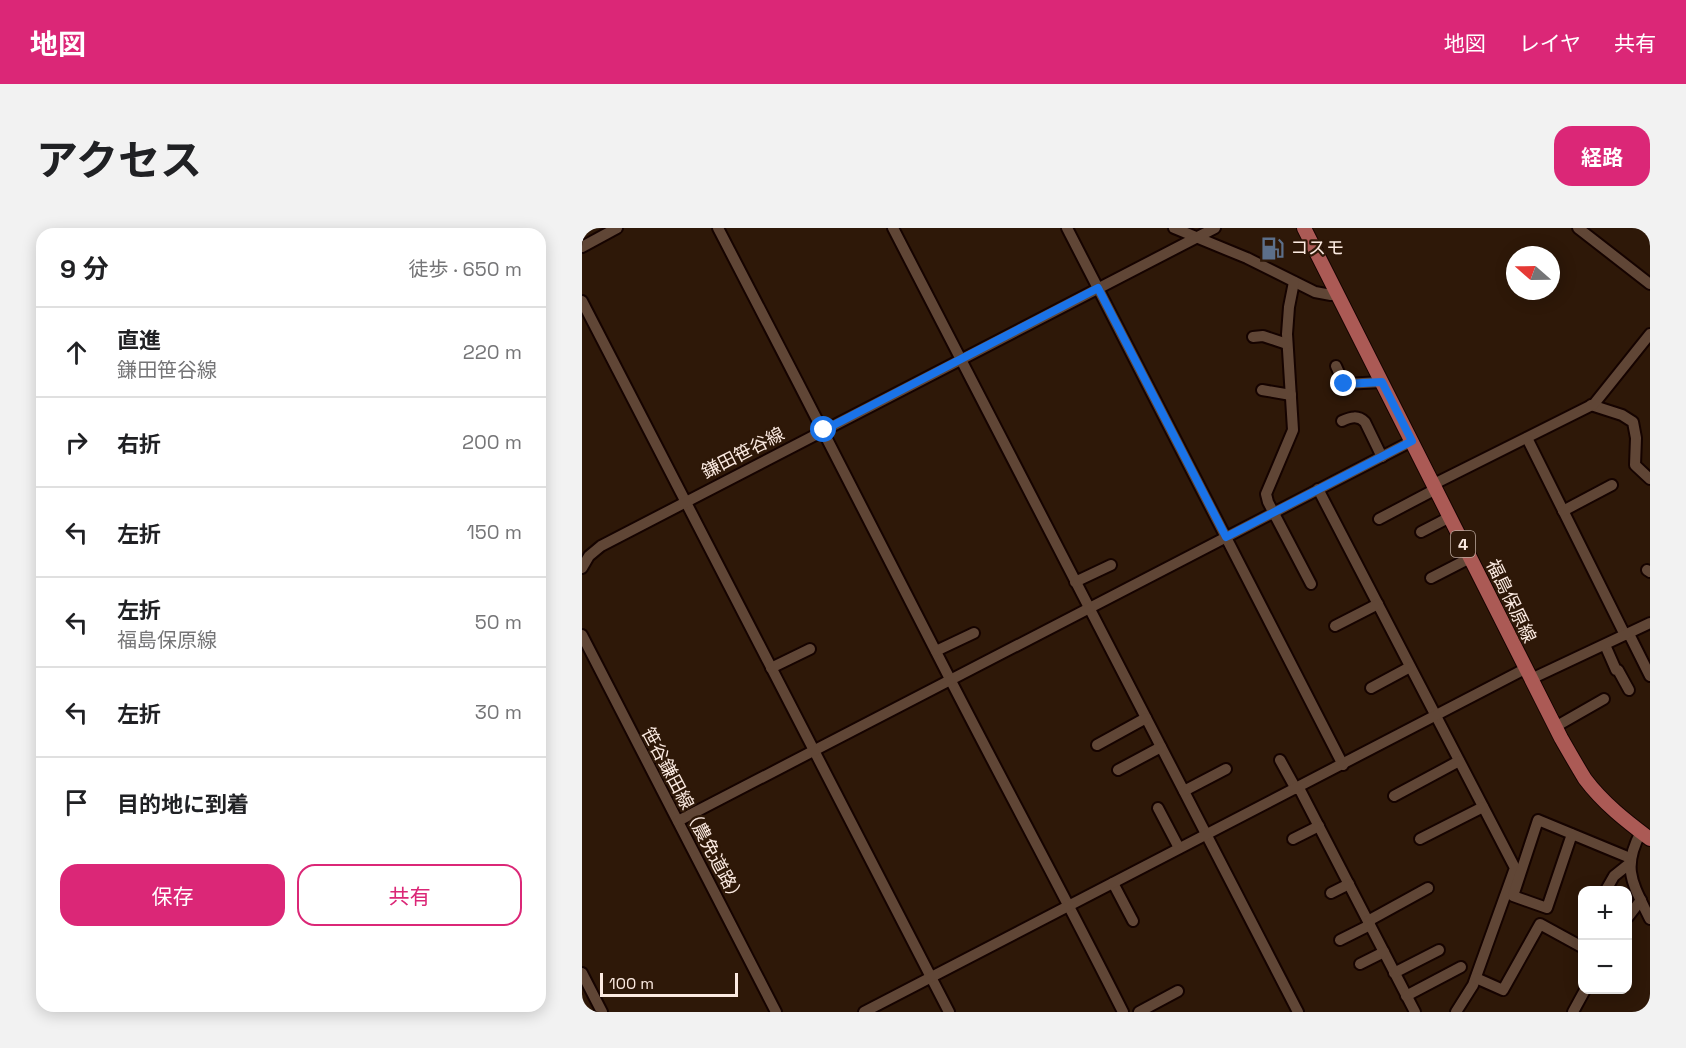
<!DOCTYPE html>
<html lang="ja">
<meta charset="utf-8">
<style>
body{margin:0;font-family:"Space Grotesk","Noto Sans JP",sans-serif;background:#f2f2f2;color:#202124}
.controls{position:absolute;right:18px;bottom:18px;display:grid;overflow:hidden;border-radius:12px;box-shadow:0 3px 15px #0003}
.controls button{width:54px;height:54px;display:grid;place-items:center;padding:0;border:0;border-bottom:2px solid #e0e0e0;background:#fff;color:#202124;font:30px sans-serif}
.compass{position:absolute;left:924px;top:18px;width:54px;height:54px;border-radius:50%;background:#fff;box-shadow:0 3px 15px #0003;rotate:290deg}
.scale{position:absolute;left:18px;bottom:15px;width:138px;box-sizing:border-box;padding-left:6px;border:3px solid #fbeae1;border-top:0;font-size:16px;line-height:21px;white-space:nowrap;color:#fbeae1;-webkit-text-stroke:4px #2e1808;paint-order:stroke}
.stop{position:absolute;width:18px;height:18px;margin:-14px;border:4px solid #1a73e8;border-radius:50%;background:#fff}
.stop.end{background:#1a73e8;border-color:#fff;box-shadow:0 2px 6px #0008}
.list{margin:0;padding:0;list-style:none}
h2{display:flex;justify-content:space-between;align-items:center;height:78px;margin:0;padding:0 24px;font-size:26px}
h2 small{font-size:20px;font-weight:400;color:#757577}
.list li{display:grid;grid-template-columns:39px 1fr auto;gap:18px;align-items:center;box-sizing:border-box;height:90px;padding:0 24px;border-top:2px solid #e0e0e0}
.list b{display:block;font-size:22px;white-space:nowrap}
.list p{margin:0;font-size:20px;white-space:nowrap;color:#757577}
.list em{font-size:20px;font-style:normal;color:#757577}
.actions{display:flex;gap:12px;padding:18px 24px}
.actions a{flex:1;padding:14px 0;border:2px solid #db2777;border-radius:18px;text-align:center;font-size:21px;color:#db2777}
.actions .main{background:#db2777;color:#fff}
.icon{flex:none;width:33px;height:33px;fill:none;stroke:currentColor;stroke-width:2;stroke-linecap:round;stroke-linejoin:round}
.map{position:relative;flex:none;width:1068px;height:784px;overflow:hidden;border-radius:18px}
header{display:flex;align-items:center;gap:36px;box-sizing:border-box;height:84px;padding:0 30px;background:#db2777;color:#fff}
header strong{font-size:28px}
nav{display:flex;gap:33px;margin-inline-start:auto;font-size:21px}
.intro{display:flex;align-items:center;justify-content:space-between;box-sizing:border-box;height:144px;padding:0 36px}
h1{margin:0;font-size:42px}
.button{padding:15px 27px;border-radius:18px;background:#db2777;color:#fff;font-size:21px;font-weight:700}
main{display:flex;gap:36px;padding:0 36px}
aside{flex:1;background:#fff;border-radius:18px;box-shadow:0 3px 15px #0003}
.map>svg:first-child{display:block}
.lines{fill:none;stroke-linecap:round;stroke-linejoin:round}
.minor-casing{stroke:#150300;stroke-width:14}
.major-casing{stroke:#150300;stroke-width:16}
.minor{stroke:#604636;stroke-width:10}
.major{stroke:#ab5a55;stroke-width:14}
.route{stroke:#1a73e8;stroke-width:8}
.labels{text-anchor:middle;stroke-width:4.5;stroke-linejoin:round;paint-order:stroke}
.shield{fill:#2e1808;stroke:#beaba0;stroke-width:1.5}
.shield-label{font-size:16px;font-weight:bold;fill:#fbeae1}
.poi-label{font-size:18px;fill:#fbeae1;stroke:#2e1808;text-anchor:start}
.street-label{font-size:18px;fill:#fbeae1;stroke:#2e1808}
</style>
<header>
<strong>地図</strong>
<nav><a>地図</a><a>レイヤ</a><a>共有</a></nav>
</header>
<div class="intro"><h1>アクセス</h1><a class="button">経路</a></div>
<main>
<aside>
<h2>9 分<small>徒歩 · 650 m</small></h2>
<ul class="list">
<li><svg class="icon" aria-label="ahead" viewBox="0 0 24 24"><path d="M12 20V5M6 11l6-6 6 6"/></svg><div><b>直進</b><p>鎌田笹谷線</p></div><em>220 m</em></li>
<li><svg class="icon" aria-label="right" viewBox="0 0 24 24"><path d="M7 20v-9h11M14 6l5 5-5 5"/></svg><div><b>右折</b></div><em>200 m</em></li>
<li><svg class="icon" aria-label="left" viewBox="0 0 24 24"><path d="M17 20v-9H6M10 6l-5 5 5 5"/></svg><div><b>左折</b></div><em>150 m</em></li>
<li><svg class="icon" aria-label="left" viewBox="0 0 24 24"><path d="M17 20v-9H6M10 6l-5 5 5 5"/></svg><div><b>左折</b><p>福島保原線</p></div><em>50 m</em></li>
<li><svg class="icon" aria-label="left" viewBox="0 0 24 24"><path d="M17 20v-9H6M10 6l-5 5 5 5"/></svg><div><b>左折</b></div><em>30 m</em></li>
<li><svg class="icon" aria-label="arrive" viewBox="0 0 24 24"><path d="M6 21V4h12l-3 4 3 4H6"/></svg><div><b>目的地に到着</b></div></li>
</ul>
<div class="actions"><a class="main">保存</a><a>共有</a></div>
</aside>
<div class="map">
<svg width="1068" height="784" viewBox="0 0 1068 784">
<rect width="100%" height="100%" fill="#2e1808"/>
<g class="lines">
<defs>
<g id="minor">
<path d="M136 0C214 150 291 300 368 451 425 562 485 672 541 784"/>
<path d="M311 0 716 784"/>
<path d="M485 0 761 537"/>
<path d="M592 0 665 30 733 64 749 67 755 64"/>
<path d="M996 0 1068 56"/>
<path d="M0 19 35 0"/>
<path d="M712 54 707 79 705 106 711 202 684 266 686 274 729 356"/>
<path d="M0 73 367 784"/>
<path d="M671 109 681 108 705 116"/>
<path d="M754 138 762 156 800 154"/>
<path d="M680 162 709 167"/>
<path d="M1009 177 1040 187 1051 194 1054 210 1053 237 1068 251"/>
<path d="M760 193C769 189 776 187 783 194L800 229"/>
<path d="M945 210 1043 407"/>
<path d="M852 256 1012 176 1068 106"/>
<path d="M736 261 933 640 891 757 874 784"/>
<path d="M981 283 1030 257"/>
<path d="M797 291 854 261"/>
<path d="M839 304 868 289"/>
<path d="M0 340 7 328 19 318 633 0"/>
<path d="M1065 342 1068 344"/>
<path d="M849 350 888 330"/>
<path d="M493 354 529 337"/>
<path d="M753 398 796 376"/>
<path d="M1047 406 1068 448"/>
<path d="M0 407 194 784"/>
<path d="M1023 417 1034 442H1036L1047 462"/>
<path d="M354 423 392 405"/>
<path d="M189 440 228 421"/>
<path d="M949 451 1068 395"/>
<path d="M789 460 828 439"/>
<path d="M973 499 1022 471"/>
<path d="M515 517 564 490"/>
<path d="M698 532 714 561"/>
<path d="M536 542 579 519"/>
<path d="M717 560 833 784"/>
<path d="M602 563 644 541"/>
<path d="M812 568 877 533"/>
<path d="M576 580 597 620"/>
<path d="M96 593 830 213"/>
<path d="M1059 604C1039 641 1051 656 1068 691"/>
<path d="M990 606 965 680 931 668 956 592 1048 630"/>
<path d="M711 611 737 598"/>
<path d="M838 611 901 579"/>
<path d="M531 655 551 693"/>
<path d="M1024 662 1032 648 1047 636"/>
<path d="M749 665 767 656"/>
<path d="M1046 689 1059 672"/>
<path d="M786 693 846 660"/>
<path d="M758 712 788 697"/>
<path d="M778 736 802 724"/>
<path d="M0 745 20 784"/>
<path d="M812 745 857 722"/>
<path d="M894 750 921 762 958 696 1000 719"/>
<path d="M824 768 879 739"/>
<path d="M282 784 943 441"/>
<path d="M557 784 596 763"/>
<path d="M991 784 1003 762"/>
</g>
<path id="major" d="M722 0 979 510C987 524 995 538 1003 551 1021 575 1044 593 1068 611"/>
</defs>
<use href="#minor" class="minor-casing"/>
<use href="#major" class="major-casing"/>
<use href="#minor" class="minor"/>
<use href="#major" class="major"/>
</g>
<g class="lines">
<path class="route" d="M242 202 516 60 644 309 830 213 800 154 762 156"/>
</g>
<defs>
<symbol id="fuel-bare" viewBox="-9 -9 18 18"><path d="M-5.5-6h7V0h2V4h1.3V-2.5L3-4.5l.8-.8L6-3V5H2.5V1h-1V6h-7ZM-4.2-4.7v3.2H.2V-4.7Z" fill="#5c6f8a" stroke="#2e1808" stroke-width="2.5" paint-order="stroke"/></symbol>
</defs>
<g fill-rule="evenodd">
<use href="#fuel-bare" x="674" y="4" width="33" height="33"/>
</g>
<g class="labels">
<rect class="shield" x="869" y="303" width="24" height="26" rx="4.5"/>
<g class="shield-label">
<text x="881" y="322">4</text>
</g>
<g class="poi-label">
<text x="708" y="26">コスモ</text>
</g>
<g class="street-label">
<text transform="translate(161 225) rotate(-27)" y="6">鎌田笹谷線</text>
<text transform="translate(929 373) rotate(64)" y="6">福島保原線</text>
<text transform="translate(111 588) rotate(62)" y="6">笹谷鎌田線（農免道路）</text>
</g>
</g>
</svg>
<div class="controls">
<button>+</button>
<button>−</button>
</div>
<svg class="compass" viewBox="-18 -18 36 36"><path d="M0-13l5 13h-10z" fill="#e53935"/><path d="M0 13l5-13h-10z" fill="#757577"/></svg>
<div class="scale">100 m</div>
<div class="stop" style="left:242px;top:202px"></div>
<div class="stop end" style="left:762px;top:156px"></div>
</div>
</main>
